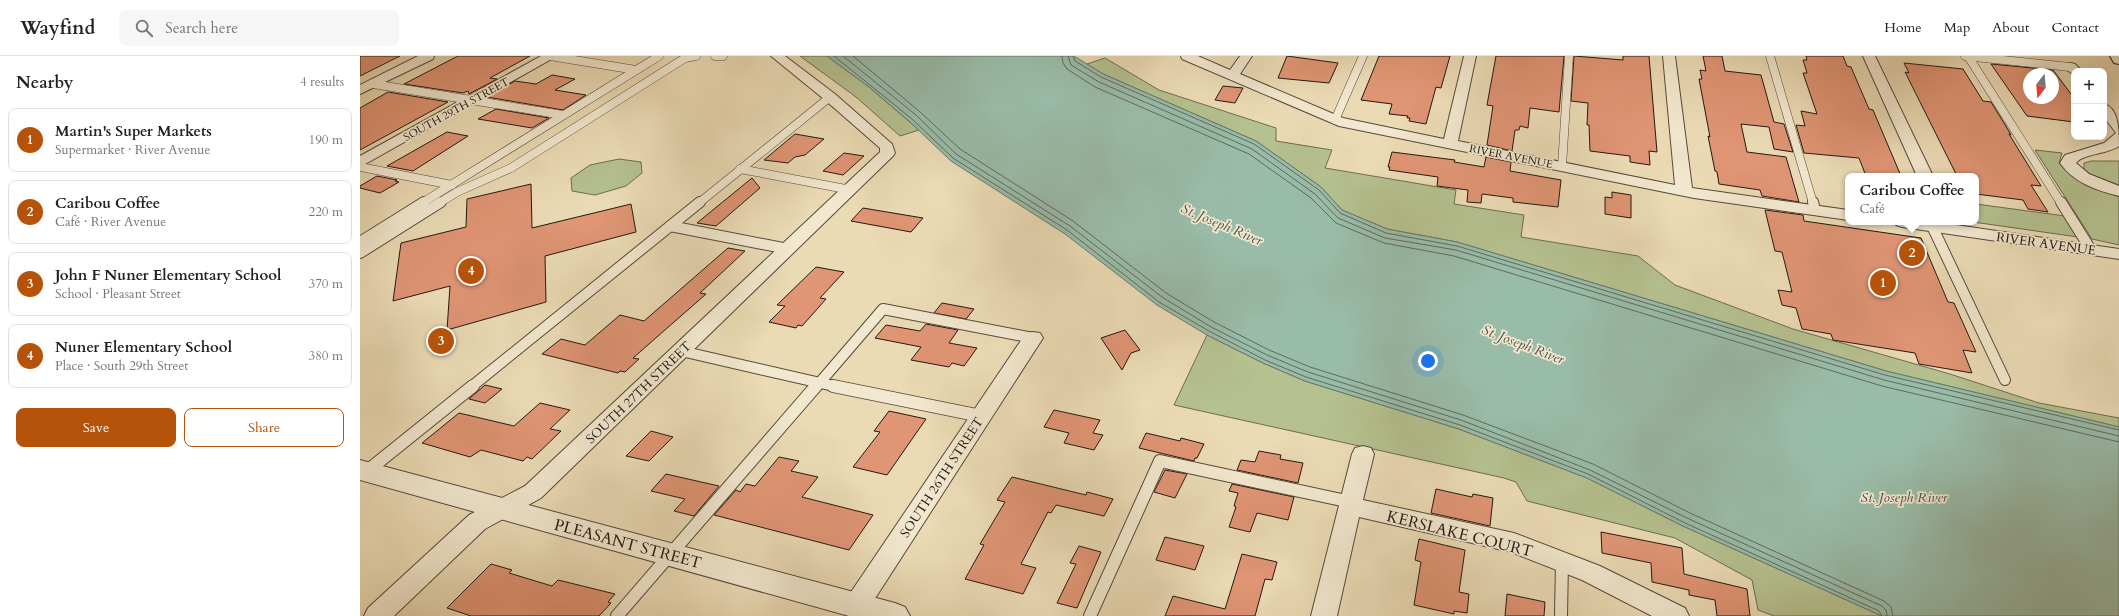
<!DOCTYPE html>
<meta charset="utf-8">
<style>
body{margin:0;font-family:Cardo,serif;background:#f6f6f6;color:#202124}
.controls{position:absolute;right:12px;top:12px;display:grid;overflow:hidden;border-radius:8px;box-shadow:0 4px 16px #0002}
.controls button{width:36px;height:36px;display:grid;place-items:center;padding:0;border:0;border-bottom:1px solid #e0e0e0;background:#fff;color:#202124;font:20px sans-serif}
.compass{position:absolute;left:1663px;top:12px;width:36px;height:36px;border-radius:50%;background:#fff;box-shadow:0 4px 16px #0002;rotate:196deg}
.you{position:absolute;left:1068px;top:305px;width:14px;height:14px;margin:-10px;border:3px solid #fff;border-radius:50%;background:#1a73e8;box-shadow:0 0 0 6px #1a73e833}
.badge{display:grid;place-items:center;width:26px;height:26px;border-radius:50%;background:#b45309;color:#fff;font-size:13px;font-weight:700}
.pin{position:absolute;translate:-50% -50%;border:2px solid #fff;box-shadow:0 1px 4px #0006}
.popup{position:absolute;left:1485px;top:117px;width:134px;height:52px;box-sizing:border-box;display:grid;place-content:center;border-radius:8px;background:#fff;filter:drop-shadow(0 1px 3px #0005);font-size:13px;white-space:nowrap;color:#757577}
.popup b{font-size:15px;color:#202124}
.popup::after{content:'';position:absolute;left:50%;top:100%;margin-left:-8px;border:8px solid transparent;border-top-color:#fff}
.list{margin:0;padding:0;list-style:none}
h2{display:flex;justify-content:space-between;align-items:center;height:52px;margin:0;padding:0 16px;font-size:17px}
h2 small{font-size:13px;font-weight:400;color:#757577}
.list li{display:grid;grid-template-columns:26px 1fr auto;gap:12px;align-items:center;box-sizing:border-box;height:64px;margin:0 8px 8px;padding:0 8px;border:1px solid #e0e0e0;border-radius:8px}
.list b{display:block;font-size:15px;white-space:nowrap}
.list p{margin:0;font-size:13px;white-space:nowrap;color:#757577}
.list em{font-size:13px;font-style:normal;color:#757577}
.actions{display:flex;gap:8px;padding:12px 16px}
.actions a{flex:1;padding:9px 0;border:1px solid #b45309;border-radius:8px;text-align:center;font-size:14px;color:#b45309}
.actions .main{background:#b45309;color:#fff}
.icon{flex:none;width:22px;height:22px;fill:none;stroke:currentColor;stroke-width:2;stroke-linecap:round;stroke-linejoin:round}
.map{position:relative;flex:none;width:1759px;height:560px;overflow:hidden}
header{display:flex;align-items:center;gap:24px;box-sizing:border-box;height:56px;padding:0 20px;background:#fff;border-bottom:1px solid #e0e0e0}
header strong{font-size:19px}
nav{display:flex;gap:22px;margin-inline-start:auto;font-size:14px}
.search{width:280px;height:36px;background:#f6f6f6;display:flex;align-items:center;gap:10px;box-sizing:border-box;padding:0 14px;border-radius:8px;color:#757577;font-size:15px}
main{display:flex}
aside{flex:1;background:#fff}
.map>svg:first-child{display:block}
.green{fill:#b5c18f;stroke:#6c6c50}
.water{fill:#99bca9;stroke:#6a7a6d}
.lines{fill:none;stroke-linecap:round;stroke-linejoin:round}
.shore{stroke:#5e6a5e;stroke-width:1}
.building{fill:#e09574;stroke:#231812;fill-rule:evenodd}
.service-far2-casing{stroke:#55493b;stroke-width:9}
.service-far1-casing{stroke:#55493b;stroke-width:12}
.service-casing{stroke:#55493b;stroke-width:14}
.minor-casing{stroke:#55493b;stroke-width:2}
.tertiary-casing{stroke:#55493b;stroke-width:2}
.secondary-casing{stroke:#231812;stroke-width:2}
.service-far2{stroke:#f2e8cf;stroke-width:8}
.service-far1{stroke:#f2e8cf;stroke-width:10}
.service{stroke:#f2e8cf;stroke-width:12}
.minor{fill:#f2e8cf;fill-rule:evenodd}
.tertiary{fill:#f2e8cf;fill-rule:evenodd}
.secondary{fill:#f2e8cf;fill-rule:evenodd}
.labels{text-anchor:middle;stroke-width:3.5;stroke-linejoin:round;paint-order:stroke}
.far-street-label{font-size:11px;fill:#231812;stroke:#f2e8cf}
.street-label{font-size:13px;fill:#231812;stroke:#f2e8cf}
.water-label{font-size:14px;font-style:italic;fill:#4c5147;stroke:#f2e8cf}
.near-street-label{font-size:16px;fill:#231812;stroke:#f2e8cf}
</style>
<header>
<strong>Wayfind</strong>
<div class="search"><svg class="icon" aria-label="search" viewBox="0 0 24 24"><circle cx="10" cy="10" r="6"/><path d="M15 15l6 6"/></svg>Search here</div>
<nav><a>Home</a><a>Map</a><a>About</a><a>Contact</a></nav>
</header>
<main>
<aside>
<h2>Nearby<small>4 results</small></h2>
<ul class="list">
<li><span class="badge">1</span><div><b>Martin's Super Markets</b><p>Supermarket · River Avenue</p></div><em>190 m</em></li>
<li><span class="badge">2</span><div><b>Caribou Coffee</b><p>Café · River Avenue</p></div><em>220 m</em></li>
<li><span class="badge">3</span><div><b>John F Nuner Elementary School</b><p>School · Pleasant Street</p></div><em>370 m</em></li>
<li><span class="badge">4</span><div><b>Nuner Elementary School</b><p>Place · South 29th Street</p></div><em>380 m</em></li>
</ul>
<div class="actions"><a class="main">Save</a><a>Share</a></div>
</aside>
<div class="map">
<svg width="1759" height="560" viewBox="0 0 1759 560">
<rect width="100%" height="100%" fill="#ebdbb5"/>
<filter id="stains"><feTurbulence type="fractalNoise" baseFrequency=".005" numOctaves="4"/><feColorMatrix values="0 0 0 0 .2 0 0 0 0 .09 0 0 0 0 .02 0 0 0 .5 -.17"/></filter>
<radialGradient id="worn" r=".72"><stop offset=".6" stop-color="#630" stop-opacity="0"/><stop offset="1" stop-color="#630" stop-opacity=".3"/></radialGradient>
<g class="green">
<path d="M440 0H467L509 31 559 74 540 80 496 41Z"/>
<path d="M745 2 799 34 916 72V85L972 94 965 112 1096 134 1094 148 1164 159 1161 181 1278 200 1315 229 1433 273 1590 318 1679 347 1759 362V371L1526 315 1097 186 1027 173 982 154 961 131 896 85 743 18 727 8Z"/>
<path d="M1675 94 1702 97 1699 107C1718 130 1733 130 1759 141V189L1732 183Z"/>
<path d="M259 103 281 106 282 117 266 130 235 139 212 135 211 122 230 109Z"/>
<path d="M1731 105H1759V129L1730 118 1724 113V107Z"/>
<path d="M1616 148 1705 160 1718 181 1613 166H1616Z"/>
<path d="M847 279 903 307 945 325 1099 373 1227 422 1323 470 1522 560H1414L1398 554 1392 524 1315 482 1167 445 1156 426 1144 422 814 349Z"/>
</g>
<path class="water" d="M467 0H714L743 18 896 85 961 131 982 154 1027 173 1097 186 1526 315 1759 371V560H1522L1323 470 1227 422 1099 373 945 325 903 307 847 279 797 249 705 178 591 105 550 66 509 31Z"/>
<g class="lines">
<g class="shore">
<path d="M474 0 552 63 593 102 707 174 799 246 849 275 905 304 946 321 1100 369 1228 418 1325 467 1519 555 1522 560"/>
<path d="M483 0 556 59 596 98 710 170 802 241 851 271 907 299 948 316 1101 364 1230 414 1327 462 1522 550 1526 554 1527 560"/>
<path d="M493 0 559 55 600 93 713 165 806 237 854 266 909 294 950 311 1103 359 1233 408 1330 457 1524 545 1531 551 1533 560"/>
<path d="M702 0 703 7 707 13 735 31 889 98 951 142 976 167 1024 187 1094 200 1522 330 1759 386"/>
<path d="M708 0 711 9 739 26 892 93 955 138 978 162 1025 182 1096 194 1524 324 1759 380"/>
<path d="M713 0 715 5 741 21 894 88 959 134 980 157 1026 177 1097 190 1525 319 1759 374"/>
</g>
</g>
<g class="building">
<path d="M0 0H40L0 20Z"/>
<path d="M98 0H170L130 22 137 23 109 38 108 35 103 37 44 28Z"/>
<path d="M927 0 978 7 969 27 918 22Z"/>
<path d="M1019 0H1090L1081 32 1076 31 1066 68 1049 65 1050 62H1047L1048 60 1029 58 1032 48 1001 44Z"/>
<path d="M1136 0H1204L1199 56 1170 52 1168 72 1160 70 1159 74H1155L1152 95 1127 89 1133 50 1127 49Z"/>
<path d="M1214 0 1263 4V0H1289L1297 96 1289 95 1290 109 1270 106V100L1230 95 1229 69H1227L1228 47 1211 45Z"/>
<path d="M1343 0H1362L1365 15 1401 19 1414 66 1424 68 1433 96 1414 93 1409 71 1381 68 1387 96 1426 101 1439 146 1402 140 1400 134 1359 128 1357 116 1355 115 1348 80 1350 81 1339 23H1342L1340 14 1346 15Z"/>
<path d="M1446 0H1483L1487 10 1491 11 1509 53 1513 54 1541 120H1506L1499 102 1444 97 1436 69 1445 70 1441 55 1457 58 1443 17H1447L1443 4H1447Z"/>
<path d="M1544 7 1603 13 1623 45 1631 46 1644 67 1651 79 1649 78 1681 130 1671 129 1688 156 1668 153 1663 144 1616 138V120H1597L1545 16 1549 17Z"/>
<path d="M1631 8 1693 14 1714 42V66L1667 60ZM1669 18H1693V42H1669Z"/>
<path d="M192 19 215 23 195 34 226 39 203 54 127 41 155 25 176 28Z"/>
<path d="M863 30 883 32 875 47 855 44Z"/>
<path d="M28 36 88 46 0 94V52Z"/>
<path d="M136 53 189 62 172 72 118 63Z"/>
<path d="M87 76 108 80 53 115 27 110Z"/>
<path d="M435 78 464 83 445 99 435 101 428 107 404 104Z"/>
<path d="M1032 96 1095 104 1094 106 1124 111 1126 101 1151 106 1150 115 1201 124 1198 151 1153 146V142L1122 138 1121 147 1107 146 1108 134 1077 130 1078 121 1029 114 1030 111H1028Z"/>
<path d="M484 97 504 100 483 119 463 115Z"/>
<path d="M17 120 37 124 35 125 39 126 20 137 0 132V130Z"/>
<path d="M392 122 400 132 356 170 337 167Z"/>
<path d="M171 128 172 172 271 148 276 176 185 200 186 246 87 274 90 230 33 245 41 187 106 171 107 143Z"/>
<path d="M1252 136 1271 139V162L1245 158V141L1252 142Z"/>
<path d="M503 152 563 162 551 176 491 165Z"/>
<path d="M1405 154 1443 159 1444 165 1561 182 1588 246 1594 247 1616 296 1603 294 1612 317 1559 308 1555 297 1473 284 1471 278 1442 273 1436 252 1422 249 1418 234 1432 236 1422 196 1415 195Z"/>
<path d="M368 192 385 195 340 237 346 238 273 302 279 303 265 316 260 315 258 317 182 298 201 283 225 289 260 259 284 265Z"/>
<path d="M456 211 484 216 460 242 466 243 442 270 438 269 436 272 409 266 425 250 417 249Z"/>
<path d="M582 247 614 253 606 263 574 257Z"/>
<path d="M566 268 598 274 589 287 617 292 604 310 592 307 589 311 551 304 561 291 515 282 526 269 560 275Z"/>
<path d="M765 274 780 294 771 297 762 314 741 282Z"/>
<path d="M125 329 142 333 125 347 109 343Z"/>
<path d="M180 347 210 354 190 373 201 375 172 403 167 401 163 405 121 394 110 401 62 387 99 357 154 370Z"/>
<path d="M694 354 740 364 733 377 743 379 734 394 704 387 709 377 684 371Z"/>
<path d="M529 355 566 363 527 419 493 411 520 376 514 375Z"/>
<path d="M291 375 313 381 289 405 266 400Z"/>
<path d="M786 377 820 385 821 382 844 388 837 402H835L834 405 779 392Z"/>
<path d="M899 395 921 399 920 403 943 407 938 427 877 414 881 404 895 406Z"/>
<path d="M419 401 439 405 431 415 458 421 442 441 513 459 489 494 354 459 376 434 380 436 386 428 395 430Z"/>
<path d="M805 414 827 418 815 442 794 436Z"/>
<path d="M306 418 350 428 359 430 334 460 314 455 325 443 291 435Z"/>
<path d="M652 421 726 439 727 436 753 443 744 460 696 449 691 457 688 456 661 508 676 512 663 538 605 523 624 489 620 488 645 446 637 444Z"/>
<path d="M872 428 934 441 928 464 897 457 890 476 869 471 876 451 874 450 878 437 869 435Z"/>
<path d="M1076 433 1112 441 1113 438 1133 442 1130 470 1071 457Z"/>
<path d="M1241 476 1322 492 1324 518 1387 533 1390 560H1357L1355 544 1329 539V534L1292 526 1291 507 1242 497Z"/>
<path d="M805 481 844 490 835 514 796 504Z"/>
<path d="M1059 483 1105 494 1099 536 1109 538 1107 557 1094 555V558L1054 549 1061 506 1055 504Z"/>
<path d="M719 490 741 496 717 552 697 547 716 508 710 507Z"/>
<path d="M882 498 917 506 912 524 905 523 895 560H805L813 540 865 553Z"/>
<path d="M131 508 152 514 149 517 192 530 198 524 255 538 248 546 251 547 239 560H111L87 552Z"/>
<path d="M1147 538 1185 546 1184 560H1145Z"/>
</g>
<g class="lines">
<defs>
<g id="service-far2">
<path d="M190 0 276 14"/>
<path d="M355 0H363"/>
<path d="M1410 0 1453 147"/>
<path d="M1605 0 1710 11"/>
<path d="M1608 0 1701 147"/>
<path d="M13 28 203 59"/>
<path d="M975 64 1003 0"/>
<path d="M1202 110 1209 0"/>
<path d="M0 111 92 129"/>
<path d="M380 113 491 134"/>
<path d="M62 147 299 0"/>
<path d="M79 147 97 136 151 112 325 2 336 0"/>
<path d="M339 147 470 41"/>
</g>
<g id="service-far1">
<path d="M1453 146 1455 154"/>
<path d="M1701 146 1731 194"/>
<path d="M310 170 428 193"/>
<path d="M1572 170 1645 324"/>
<path d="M0 186 64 146"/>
<path d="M0 197 81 146"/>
<path d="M321 295 478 331"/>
<path d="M111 331 340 146"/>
<path d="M456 331 523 253 673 282"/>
</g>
<g id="service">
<path d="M473 330 621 360"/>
<path d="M6 416 113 330"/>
<path d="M257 560 456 330"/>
<path d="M730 560 800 405 991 446"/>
<path d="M1201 560 1202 505"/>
</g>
<g id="minor">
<path d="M58 0H74L73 3 0 38V29Z"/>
<path d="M181 0H197L0 111V100Z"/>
<path d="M411 0H425L475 38 532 88 535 97 533 100 181 442 125 473 34 560H4L8 552 109 459 165 430 520 96V92L465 44Z"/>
<path d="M821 0H838L870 14 880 0H892L880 18 983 62 1084 83 1104 0H1116L1098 85 1315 129 1303 0H1315L1332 132 1488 154V164L1334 142 979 70 822 3Z"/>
<path d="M1503 0H1515L1573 120H1557Z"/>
<path d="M1710 7 1715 8 1722 15H1714V19L1703 11Z"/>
<path d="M1744 48C1759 52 1759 75 1759 90 1748 98 1722 98 1716 107L1729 118 1759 130V140C1736 134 1714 127 1700 107L1705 99 1744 87 1756 77 1744 61Z"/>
<path d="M1534 166H1576L1759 193V203L1542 171 1536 169Z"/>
<path d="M673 276 680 277 683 282 505 558 499 560 487 558 484 550 487 542 666 277Z"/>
<path d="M1003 390 1011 392 1014 398 1003 444 1154 477 1240 510 1325 552 1329 560H1292L1222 524 1151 496 999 461 977 560H951L992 398 995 392Z"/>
</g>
<path id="tertiary" d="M0 404 535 547 545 551 550 560H489L0 424Z"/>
<path id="secondary" d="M1750 0H1759V8L1754 7Z"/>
</defs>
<use href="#service-far2" class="service-far2-casing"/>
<use href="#service-far1" class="service-far1-casing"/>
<use href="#service" class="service-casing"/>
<use href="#minor" class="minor-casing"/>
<use href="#tertiary" class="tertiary-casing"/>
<use href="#secondary" class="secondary-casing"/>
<use href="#service-far2" class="service-far2"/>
<use href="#service-far1" class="service-far1"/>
<use href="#service" class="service"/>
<use href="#minor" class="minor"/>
<use href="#tertiary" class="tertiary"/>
<use href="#secondary" class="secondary"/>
</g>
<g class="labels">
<g class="far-street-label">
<text transform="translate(96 53) rotate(-29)" y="4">SOUTH 29TH STREET</text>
<text transform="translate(1151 100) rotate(11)" y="4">RIVER AVENUE</text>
</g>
<g class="street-label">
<text transform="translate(1686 187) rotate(8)" y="5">RIVER AVENUE</text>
<text transform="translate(278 336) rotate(-44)" y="5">SOUTH 27TH STREET</text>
<text transform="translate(581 421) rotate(-57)" y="5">SOUTH 26TH STREET</text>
</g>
<g class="water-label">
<text transform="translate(862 168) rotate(23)" y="5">St. Joseph River</text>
<text transform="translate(1163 288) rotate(21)" y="5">St. Joseph River</text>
<text x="1544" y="446">St. Joseph River</text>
</g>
<g class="near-street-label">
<text transform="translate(1100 477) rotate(14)" y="6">KERSLAKE COURT</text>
<text transform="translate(268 487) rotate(15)" y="6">PLEASANT STREET</text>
</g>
</g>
<rect width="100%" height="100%" filter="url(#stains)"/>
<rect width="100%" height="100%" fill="url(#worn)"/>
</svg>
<div class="controls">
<button>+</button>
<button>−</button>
</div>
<svg class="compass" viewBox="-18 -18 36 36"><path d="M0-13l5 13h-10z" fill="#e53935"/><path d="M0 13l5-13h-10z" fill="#757577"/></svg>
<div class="you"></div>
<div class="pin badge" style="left:1523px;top:227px">1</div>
<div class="pin badge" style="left:1552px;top:197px">2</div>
<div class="popup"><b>Caribou Coffee</b>Café</div>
<div class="pin badge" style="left:81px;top:285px">3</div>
<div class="pin badge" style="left:111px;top:215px">4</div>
</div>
</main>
